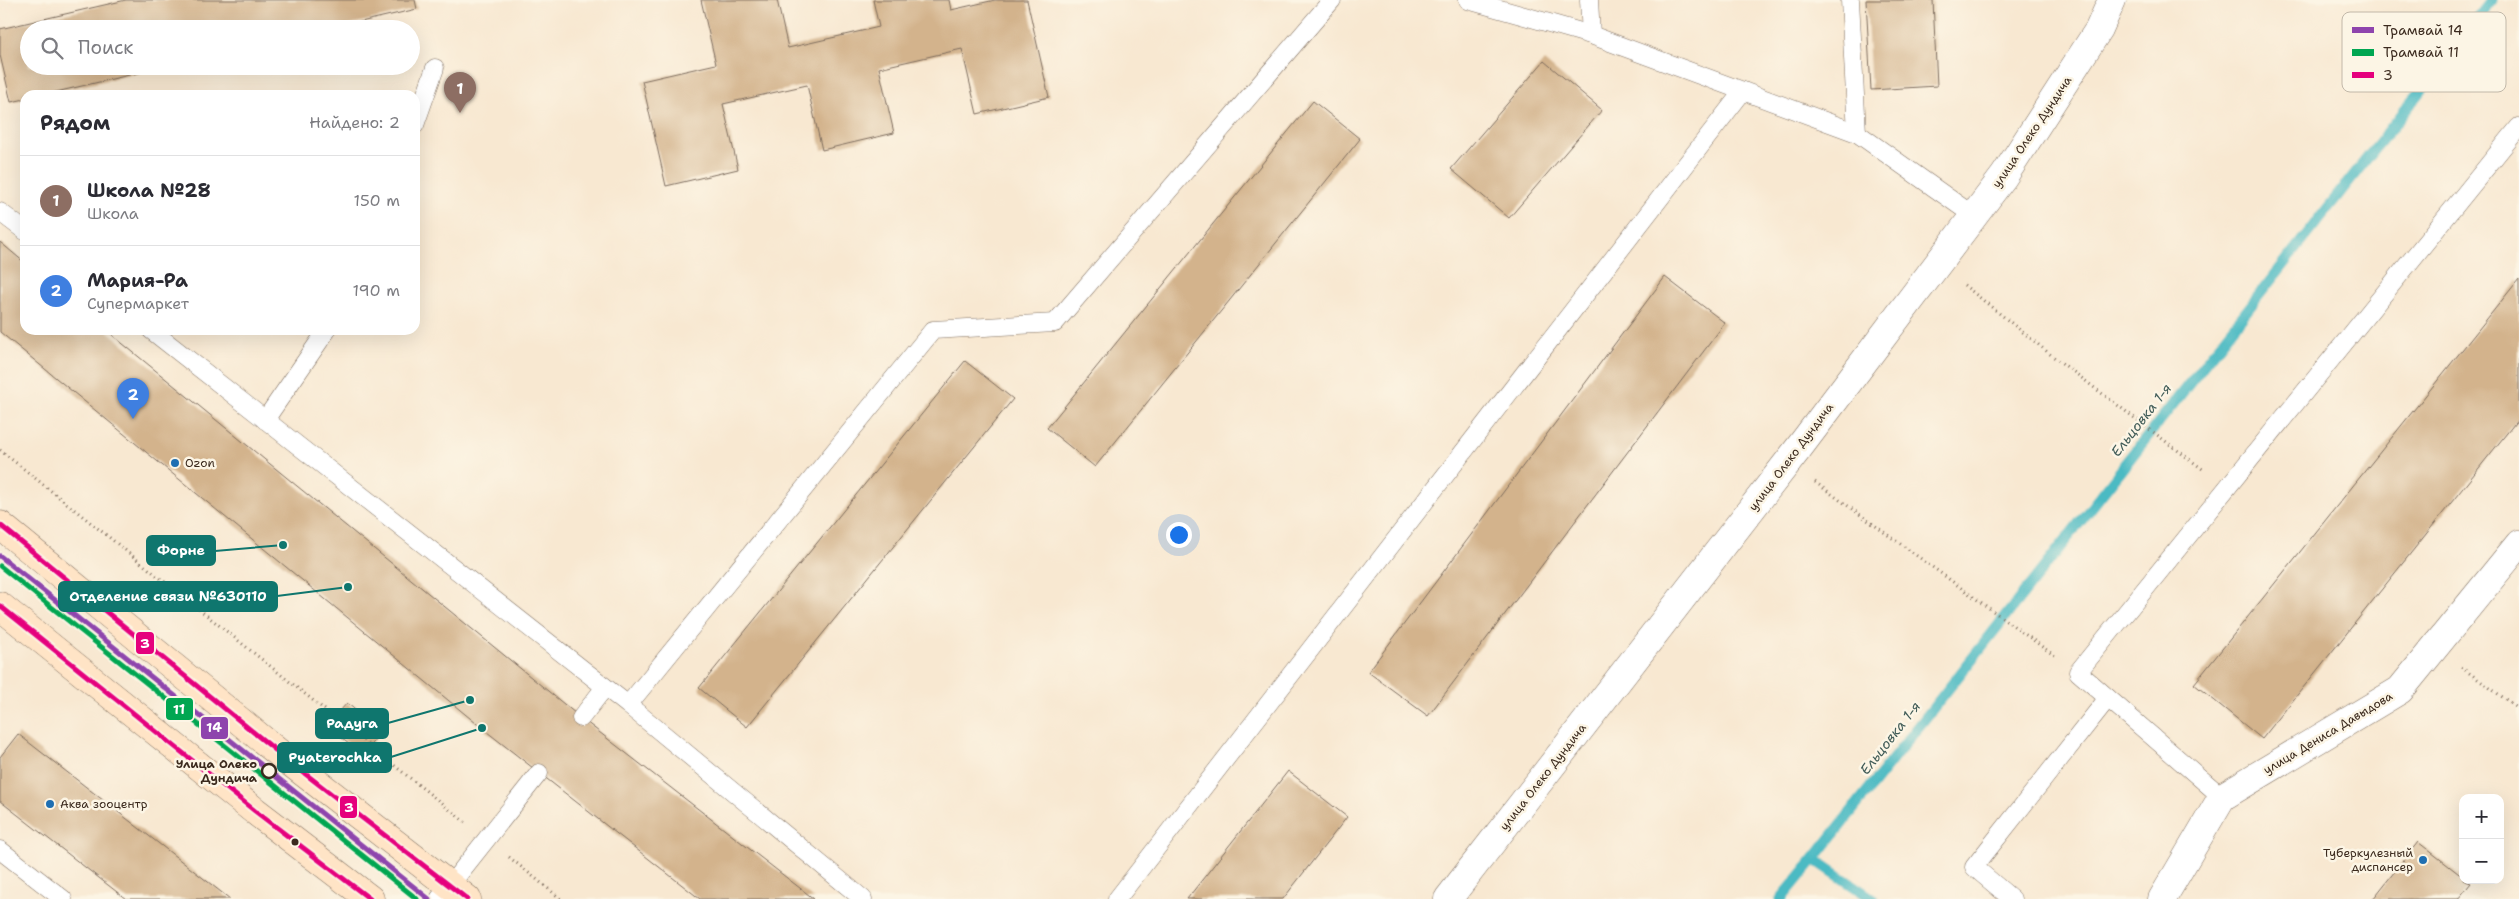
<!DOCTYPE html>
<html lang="ru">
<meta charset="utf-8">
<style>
body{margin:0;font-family:"Shantell Sans",sans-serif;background:#f2f2f3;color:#2b2b33}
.controls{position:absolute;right:15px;bottom:15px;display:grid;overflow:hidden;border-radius:10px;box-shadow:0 5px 20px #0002}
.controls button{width:45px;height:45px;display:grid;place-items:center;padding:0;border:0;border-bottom:1px solid #e1e1e2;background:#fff;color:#2b2b33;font:25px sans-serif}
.you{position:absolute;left:1178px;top:534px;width:18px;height:18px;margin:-12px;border:4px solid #fff;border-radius:50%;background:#1a73e8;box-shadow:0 0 0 8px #1a73e833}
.badge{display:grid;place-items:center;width:32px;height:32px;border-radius:50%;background:#1f6fb2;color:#fff;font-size:16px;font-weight:700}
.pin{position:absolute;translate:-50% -41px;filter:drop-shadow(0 1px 2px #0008)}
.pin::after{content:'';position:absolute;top:26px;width:18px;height:15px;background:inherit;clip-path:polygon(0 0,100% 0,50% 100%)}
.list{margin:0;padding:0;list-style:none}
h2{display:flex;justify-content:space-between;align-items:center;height:65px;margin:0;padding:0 20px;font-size:21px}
h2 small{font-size:16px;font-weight:400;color:#7c7c81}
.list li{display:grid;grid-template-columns:32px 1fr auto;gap:15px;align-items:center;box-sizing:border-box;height:90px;padding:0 20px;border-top:1px solid #e1e1e2}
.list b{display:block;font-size:19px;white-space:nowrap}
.list p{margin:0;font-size:16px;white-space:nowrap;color:#7c7c81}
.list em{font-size:16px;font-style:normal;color:#7c7c81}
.icon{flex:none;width:28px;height:28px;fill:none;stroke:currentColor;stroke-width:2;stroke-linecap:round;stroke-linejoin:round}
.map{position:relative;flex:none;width:2519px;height:899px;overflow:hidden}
.search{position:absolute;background:#fff;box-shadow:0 5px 20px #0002;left:20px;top:20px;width:400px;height:55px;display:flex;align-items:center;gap:12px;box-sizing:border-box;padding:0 18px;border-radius:28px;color:#7c7c81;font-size:19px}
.panel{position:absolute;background:#fff;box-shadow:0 5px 20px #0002;left:20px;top:90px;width:400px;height:245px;border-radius:15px}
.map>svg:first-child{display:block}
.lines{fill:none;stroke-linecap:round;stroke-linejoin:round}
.stream{stroke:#4bbac3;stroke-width:11}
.building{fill:#d3b38c}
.service-casing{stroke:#7d6c5d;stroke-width:19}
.minor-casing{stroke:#7d6c5d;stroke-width:29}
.secondary-casing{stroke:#7d6c5d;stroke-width:29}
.path{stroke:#7d6c5d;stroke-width:3;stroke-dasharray:1 4;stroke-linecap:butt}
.service{stroke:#fff;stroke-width:18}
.minor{stroke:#fff;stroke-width:28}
.secondary{stroke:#ffe4c6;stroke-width:28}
.bus-1-casing{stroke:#fcf5e5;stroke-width:9}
.bus-1{stroke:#e5007d;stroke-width:5}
.tram-1-casing{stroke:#fcf5e5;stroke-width:9}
.tram-2-casing{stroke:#fcf5e5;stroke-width:9}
.tram-1{stroke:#8e44ad;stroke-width:5}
.tram-2{stroke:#00a651;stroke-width:5}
.poi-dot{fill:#1f6fb2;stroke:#fcf5e5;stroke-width:2}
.stop-dot{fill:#fcf5e5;stroke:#3b2a1e;stroke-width:2.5}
.bus-dot{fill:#3b2a1e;stroke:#fcf5e5;stroke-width:2}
.labels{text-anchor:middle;stroke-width:5;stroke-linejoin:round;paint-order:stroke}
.street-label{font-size:12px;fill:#3b2a1e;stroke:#fcf5e5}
.poi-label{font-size:12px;fill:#3b2a1e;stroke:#fcf5e5;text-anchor:start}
.stop-label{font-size:12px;font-weight:bold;fill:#3b2a1e;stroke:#fcf5e5;text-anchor:end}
.water-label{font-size:14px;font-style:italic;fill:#415c58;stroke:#fcf5e5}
.key{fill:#fcf5e5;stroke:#c2b8a9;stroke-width:1}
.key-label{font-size:14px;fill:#3b2a1e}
.leader{fill:none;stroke:#0f766e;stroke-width:2}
.callout-dot{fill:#0f766e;stroke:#fcf5e5;stroke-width:2}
.callout{fill:#0f766e;stroke:#0f766e;stroke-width:2}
.callout-label{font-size:14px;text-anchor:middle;font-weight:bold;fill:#fff}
.line-badge{stroke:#fcf5e5;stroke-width:2}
.badge-label{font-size:14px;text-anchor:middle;font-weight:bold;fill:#fff}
</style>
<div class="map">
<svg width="2519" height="899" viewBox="0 0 2519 899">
<rect width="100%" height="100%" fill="#fcf5e5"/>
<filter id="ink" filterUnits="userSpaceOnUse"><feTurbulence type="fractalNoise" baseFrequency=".02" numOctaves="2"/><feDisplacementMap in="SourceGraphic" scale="10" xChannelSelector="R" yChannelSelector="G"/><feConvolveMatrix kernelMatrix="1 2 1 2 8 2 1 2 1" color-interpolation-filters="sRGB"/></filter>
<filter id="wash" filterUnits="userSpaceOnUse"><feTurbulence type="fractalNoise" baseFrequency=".0096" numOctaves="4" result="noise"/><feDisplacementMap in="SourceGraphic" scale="20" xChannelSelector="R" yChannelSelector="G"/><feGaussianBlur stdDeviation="1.12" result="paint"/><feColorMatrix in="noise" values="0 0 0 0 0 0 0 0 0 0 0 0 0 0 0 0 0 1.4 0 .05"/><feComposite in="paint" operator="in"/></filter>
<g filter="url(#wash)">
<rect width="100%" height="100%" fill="#f8e8d1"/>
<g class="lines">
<g class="stream">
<path d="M1814 859 2492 0"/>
<path d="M1781 899 1814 859 1873 899"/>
</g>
</g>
<g id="blocks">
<g class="building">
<path d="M126 0H415L417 9 330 29H29V66L164 67 43 95H25V99L11 102 0 55V29Z"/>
<path d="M701 0H777L788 48 879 27 873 0H949L951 10 995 0H1027L1049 97 977 114 962 49 879 68 894 133 822 150 807 85 723 104 738 169 666 186 642 81 716 64Z"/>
<path d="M1866 0H1933L1937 86 1871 90Z"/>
<path d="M1544 61 1602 110 1509 218 1451 169Z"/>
<path d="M1313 101 1360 139 1095 467 1047 428Z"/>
<path d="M0 242 25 263V330H106L581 718 814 899H700L482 728 0 332Z"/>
<path d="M1665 277 1725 323 1428 716 1368 672Z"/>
<path d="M2519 279V418L2262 739 2194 684Z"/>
<path d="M965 361 1013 399 747 727 699 688Z"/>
<path d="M347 703 381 732 362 755 327 726Z"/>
<path d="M18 734 230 899H126L0 801V757Z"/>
<path d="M1288 771 1347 817 1283 899H1187Z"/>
<path d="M2418 842 2463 877V880L2471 883 2458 899H2373Z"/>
</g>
</g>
</g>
<g filter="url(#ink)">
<use href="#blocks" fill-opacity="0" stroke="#7d6c5d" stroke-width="1"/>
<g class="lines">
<defs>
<g id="service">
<path d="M1468 0 1591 35 1857 133 1974 216"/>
<path d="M1589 0 1591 35"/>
<path d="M1850 0 1857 133"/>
<path d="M415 125 435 68"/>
<path d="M0 212 25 231"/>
<path d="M151 330 628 705 863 899"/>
<path d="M265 420 327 330"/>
<path d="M628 705 933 330 1055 323 1332 0"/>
<path d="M581 718 605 687"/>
<path d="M2222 797 2078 672 2519 127"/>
<path d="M0 850 63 899"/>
<path d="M439 899 539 773"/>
<path d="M1117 899 1743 91"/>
<path d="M2012 899 1974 867 2108 698"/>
</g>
<g id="minor">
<path d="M1448 899 1798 449 2004 176 2099 29 2112 0"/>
<path d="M2162 899 2222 797 2400 690 2519 544"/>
</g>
<g id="secondary">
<path d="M0 525 290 762 467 899"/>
<path d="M0 606 255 811 370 899"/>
</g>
</defs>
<use href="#service" class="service-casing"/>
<use href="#minor" class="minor-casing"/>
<use href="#secondary" class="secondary-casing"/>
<g class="path">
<path d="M1964 285 2055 358 2205 471"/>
<path d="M0 450 465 822"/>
<path d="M1815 482 2055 656"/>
<path d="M2461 667 2519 709"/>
<path d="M509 857 561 899"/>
</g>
<use href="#service" class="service"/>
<use href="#minor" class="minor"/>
<use href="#secondary" class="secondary"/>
<defs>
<g id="bus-1">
<path d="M0 525 290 762 467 899"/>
<path d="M0 606 255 811 370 899"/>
</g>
</defs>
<use href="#bus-1" class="bus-1-casing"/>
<use href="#bus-1" class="bus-1"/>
<defs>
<path id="tram-1" d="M0 556 429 899"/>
<path id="tram-2" d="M0 566 417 899"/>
</defs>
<use href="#tram-1" class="tram-1-casing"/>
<use href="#tram-2" class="tram-2-casing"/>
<use href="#tram-1" class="tram-1"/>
<use href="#tram-2" class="tram-2"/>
</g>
</g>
<g class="poi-dot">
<circle cx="175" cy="463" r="5"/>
<circle cx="50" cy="804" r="5"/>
<circle cx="2423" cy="860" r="5"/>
</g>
<circle class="stop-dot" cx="269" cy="771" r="7"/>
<circle class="bus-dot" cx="295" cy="842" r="4.5"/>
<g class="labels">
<g class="street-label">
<text transform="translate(2032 132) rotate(-56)" y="4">улица Олеко Дундича</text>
<text transform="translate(1791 457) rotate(-53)" y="4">улица Олеко Дундича</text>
<text transform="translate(2328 733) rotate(-31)" y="4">улица Дениса Давыдова</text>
<text transform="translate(1543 777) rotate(-52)" y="4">улица Олеко Дундича</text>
</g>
<g class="poi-label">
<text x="185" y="467">Ozon</text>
<text x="60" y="808">Аква зооцентр</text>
<text x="2413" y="857" text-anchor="end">Туберкулезный<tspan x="2413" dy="14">диспансер</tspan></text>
</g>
<g class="stop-label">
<text x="257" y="768">Улица Олеко<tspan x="257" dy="14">Дундича</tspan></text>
</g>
<g class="water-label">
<text transform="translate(2141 420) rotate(-52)" y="5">Ельцовка 1-я</text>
<text transform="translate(1890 738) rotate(-52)" y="5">Ельцовка 1-я</text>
</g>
</g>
<rect x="2342" y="12" width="164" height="80" rx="8" class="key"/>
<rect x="2352" y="27" width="22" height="6" fill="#8e44ad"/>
<rect x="2352" y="49" width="22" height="7" fill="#00a651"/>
<rect x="2352" y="72" width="22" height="6" fill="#e5007d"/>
<g class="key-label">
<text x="2383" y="35">Трамвай 14</text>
<text x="2383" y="57">Трамвай 11</text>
<text x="2383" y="80">3</text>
</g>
<path class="leader" d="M283 545L215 551M348 587L277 596M470 700L388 723M482 728L391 757"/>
<g class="callout-dot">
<circle cx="283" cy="545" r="5"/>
<circle cx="348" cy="587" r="5"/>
<circle cx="470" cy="700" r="5"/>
<circle cx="482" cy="728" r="5"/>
</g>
<g class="callout">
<rect x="147" y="536" width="68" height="29" rx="5"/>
<rect x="59" y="582" width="218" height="29" rx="5"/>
<rect x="316" y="709" width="72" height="29" rx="5"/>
<rect x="278" y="743" width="113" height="29" rx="5"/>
</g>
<g class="callout-label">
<text x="181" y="555">Форне</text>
<text x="168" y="601">Отделение связи №630110</text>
<text x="352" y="728">Радуга</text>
<text x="335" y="762">Pyaterochka</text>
</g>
<g class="line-badge">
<rect x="135" y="631" width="20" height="24" rx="5" fill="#e5007d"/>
<rect x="165" y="697" width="29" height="24" rx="5" fill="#00a651"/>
<rect x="200" y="716" width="29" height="24" rx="5" fill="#8e44ad"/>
<rect x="339" y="795" width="19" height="24" rx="5" fill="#e5007d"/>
</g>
<g class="badge-label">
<text x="145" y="648">3</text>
<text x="179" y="714">11</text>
<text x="214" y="732">14</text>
<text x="349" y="812">3</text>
</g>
</svg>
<div class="controls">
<button>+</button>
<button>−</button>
</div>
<div class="you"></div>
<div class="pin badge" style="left:460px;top:113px;background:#8d6e63">1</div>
<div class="pin badge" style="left:133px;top:419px;background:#3f7fe0">2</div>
<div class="search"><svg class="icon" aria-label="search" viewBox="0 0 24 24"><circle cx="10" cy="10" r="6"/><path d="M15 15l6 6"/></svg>Поиск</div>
<section class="panel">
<h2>Рядом<small>Найдено: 2</small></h2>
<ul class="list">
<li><span class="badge" style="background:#8d6e63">1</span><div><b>Школа №28</b><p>Школа</p></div><em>150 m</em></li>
<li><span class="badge" style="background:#3f7fe0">2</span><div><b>Мария-Ра</b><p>Супермаркет</p></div><em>190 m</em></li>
</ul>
</section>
</div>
